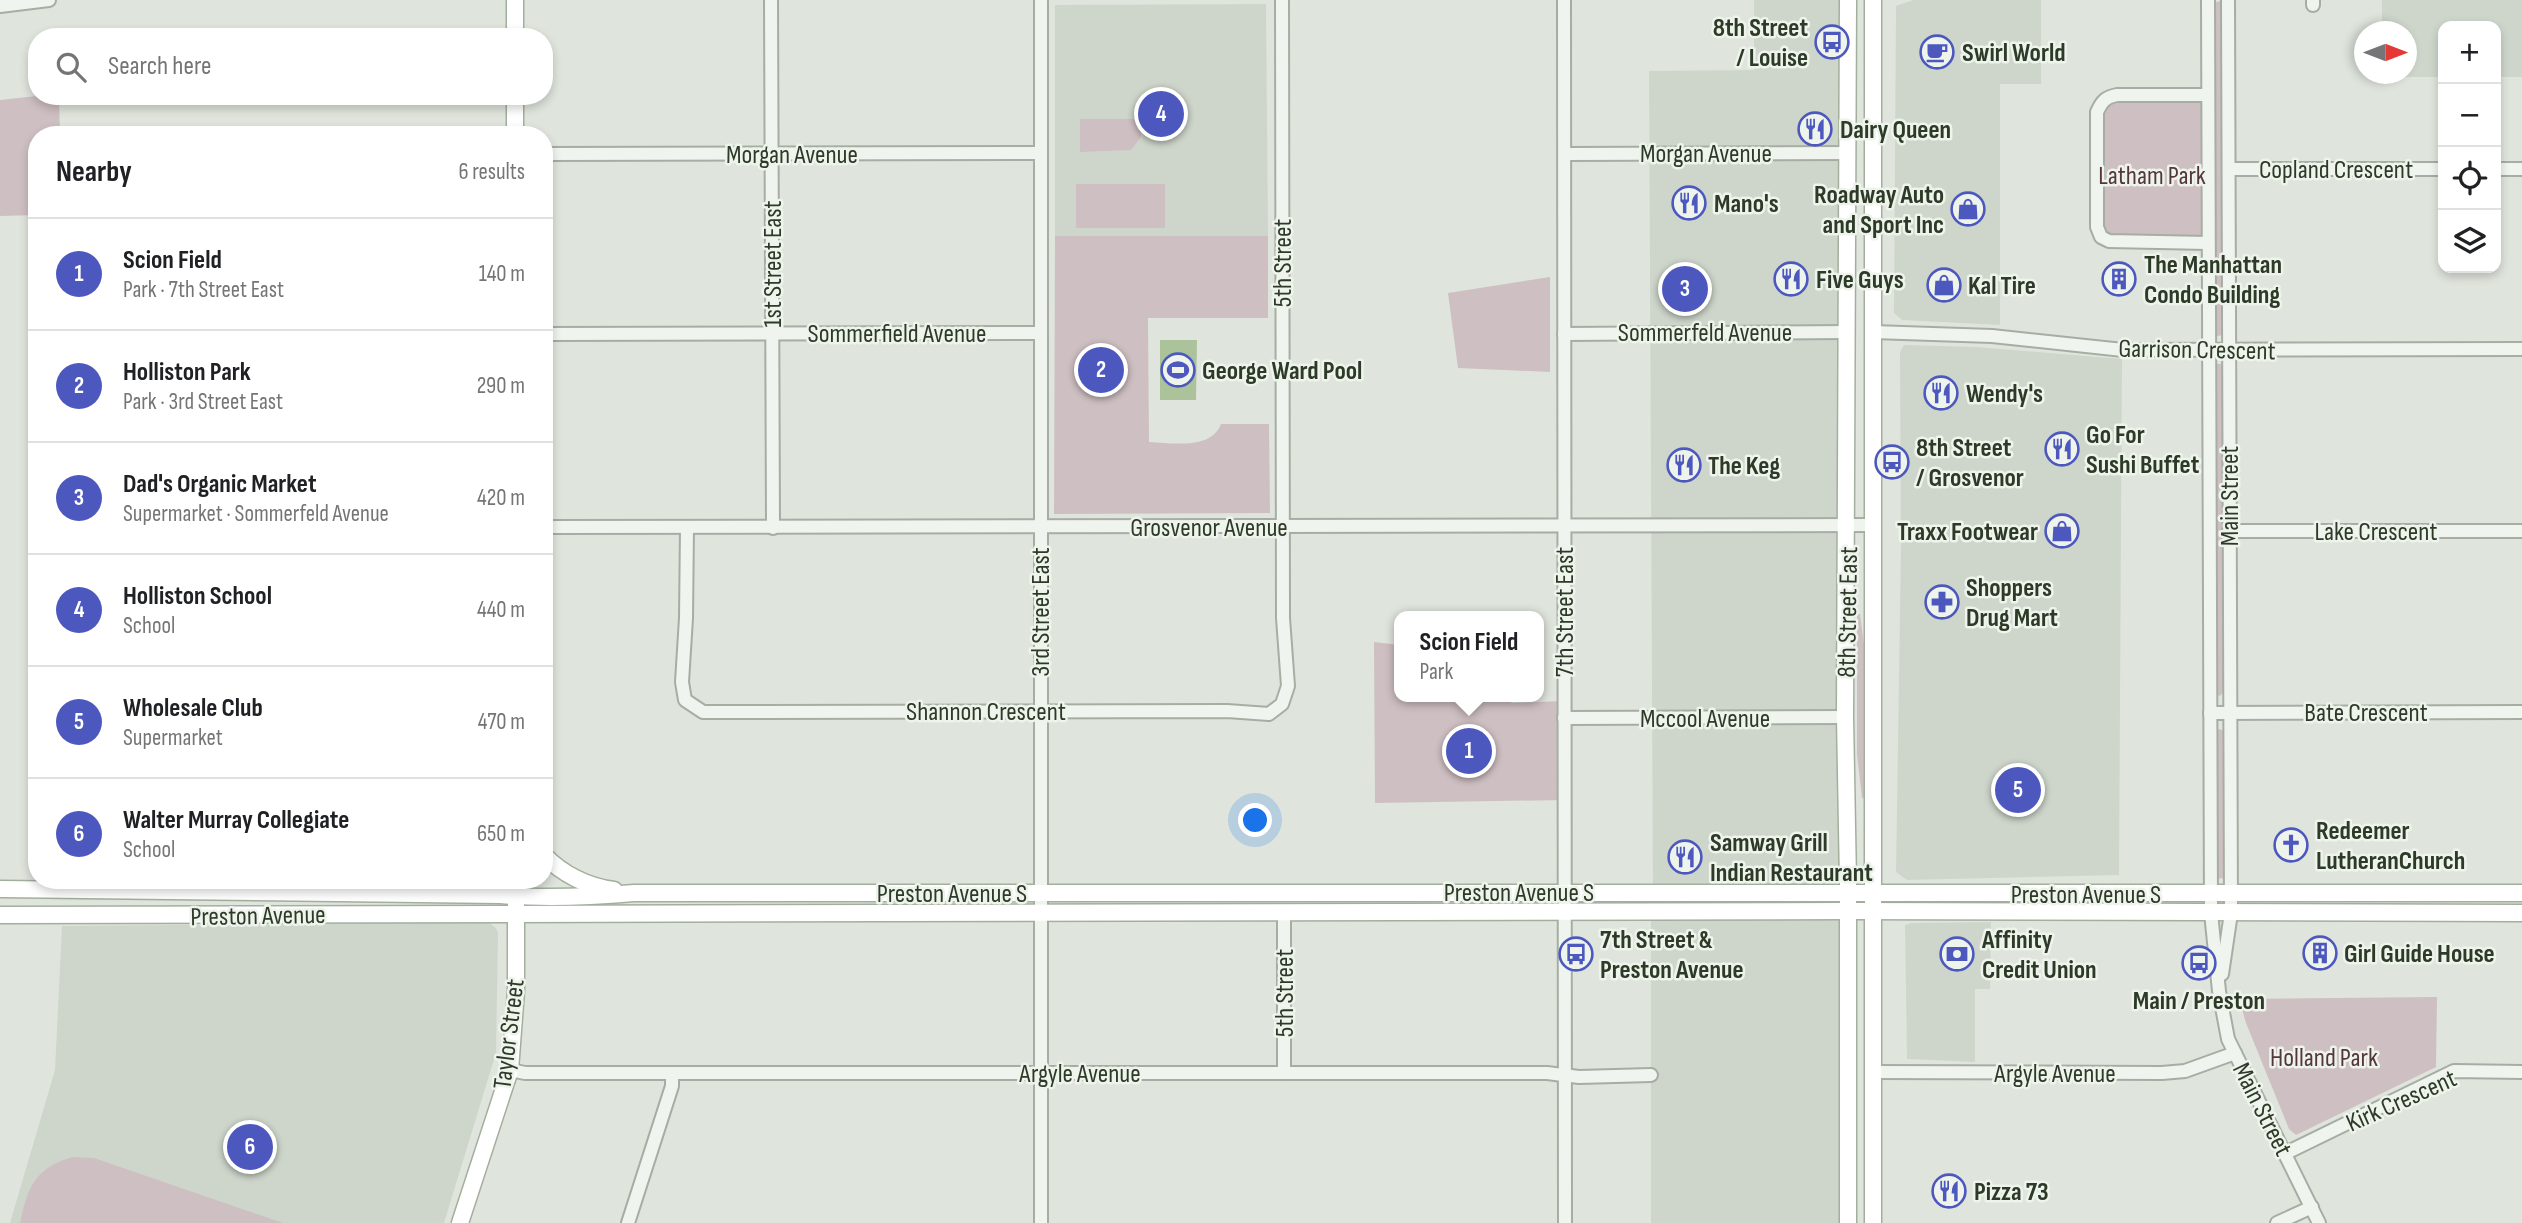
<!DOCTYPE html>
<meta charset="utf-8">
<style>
body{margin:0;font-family:"Sofia Sans Condensed",sans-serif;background:#f2f2f2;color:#202124}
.controls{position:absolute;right:21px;top:21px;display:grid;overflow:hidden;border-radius:14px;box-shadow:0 4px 10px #0003}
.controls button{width:63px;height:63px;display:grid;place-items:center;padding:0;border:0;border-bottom:2px solid #e0e0e0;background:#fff;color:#202124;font:35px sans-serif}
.compass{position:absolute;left:2354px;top:21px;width:63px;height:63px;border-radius:50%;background:#fff;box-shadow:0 4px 10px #0003;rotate:90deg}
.you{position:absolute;left:1256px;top:821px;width:24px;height:24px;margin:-18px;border:5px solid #fff;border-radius:50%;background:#1a73e8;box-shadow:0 0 0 10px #1a73e833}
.badge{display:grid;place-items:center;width:46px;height:46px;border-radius:50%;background:#4d58bf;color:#fff;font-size:23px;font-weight:700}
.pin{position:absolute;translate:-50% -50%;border:4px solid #fff;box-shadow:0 2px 7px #0006}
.popup{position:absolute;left:1394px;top:611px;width:150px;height:91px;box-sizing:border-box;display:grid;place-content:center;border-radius:14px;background:#fff;filter:drop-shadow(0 2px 5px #0005);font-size:23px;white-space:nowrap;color:#757577}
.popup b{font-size:26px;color:#202124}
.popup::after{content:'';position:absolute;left:50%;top:100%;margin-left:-14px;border:14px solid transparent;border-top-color:#fff}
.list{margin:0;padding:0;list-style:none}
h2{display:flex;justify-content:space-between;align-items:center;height:91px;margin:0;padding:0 28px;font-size:30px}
h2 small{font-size:23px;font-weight:400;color:#757577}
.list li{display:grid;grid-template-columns:46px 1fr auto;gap:21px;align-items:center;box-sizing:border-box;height:112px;padding:0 28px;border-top:2px solid #e0e0e0}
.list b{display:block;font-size:26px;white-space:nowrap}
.list p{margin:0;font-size:23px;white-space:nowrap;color:#757577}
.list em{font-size:23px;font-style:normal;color:#757577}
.icon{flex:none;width:38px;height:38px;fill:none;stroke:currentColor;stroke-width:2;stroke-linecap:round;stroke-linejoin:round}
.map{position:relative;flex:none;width:2522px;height:1223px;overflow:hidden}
.search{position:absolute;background:#fff;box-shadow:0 4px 10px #0003;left:28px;top:28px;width:525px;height:77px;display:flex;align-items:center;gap:18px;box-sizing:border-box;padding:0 24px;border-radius:28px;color:#757577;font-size:26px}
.panel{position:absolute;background:#fff;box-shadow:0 4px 10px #0003;left:28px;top:126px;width:525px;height:763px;border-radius:28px}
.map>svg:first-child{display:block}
.built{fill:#ced6cb}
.green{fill:#cebfc2}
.water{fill:#abc29b}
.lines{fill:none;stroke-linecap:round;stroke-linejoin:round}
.minor-casing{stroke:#a6aea3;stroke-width:16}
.major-casing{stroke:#a3af9d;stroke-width:19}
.minor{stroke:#f0f4ef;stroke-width:12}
.major{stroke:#fff;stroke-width:16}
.labels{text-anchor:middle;stroke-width:5;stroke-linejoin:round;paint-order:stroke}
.poi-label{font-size:26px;font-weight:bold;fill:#2d3a28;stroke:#eef3ec;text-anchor:start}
.street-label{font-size:26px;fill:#2d3a28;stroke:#eef3ec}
.park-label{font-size:26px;fill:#54373b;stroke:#eef3ec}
</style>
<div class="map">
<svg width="2522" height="1223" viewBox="0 0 2522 1223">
<rect width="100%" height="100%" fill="#dfe5dd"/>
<g class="built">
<path d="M1754 0H1848V891L1653 892 1649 71 1754 70Z"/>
<path d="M1913 0H2041V84H2000V325L1902 320 1894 313 1896 6Z"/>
<path d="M2382 0H2522V77H2496V26H2443V77H2382V74H2406V32L2382 31Z"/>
<path d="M1266 4 1268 236H1055V5Z"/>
<path d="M1904 345 1977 347 2122 359 2119 875 1907 880 1896 872 1901 549 1900 352Z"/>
<path d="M1848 911V1223H1651V912Z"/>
<path d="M488 922 496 928 498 933 496 1053 444 1223H10L55 1070 62 926Z"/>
<path d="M1991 922 1990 989H1975V1062L1907 1059 1905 925 1911 923Z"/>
</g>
<g class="green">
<path d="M2220 1 2223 3V335L2217 336 2215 334 2214 3Z"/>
<path d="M2207 95 2208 243 2101 237 2102 102Z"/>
<path d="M37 96 59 97 60 135H37V215L0 216V100Z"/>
<path d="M1080 119H1140L1141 137 1131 150 1080 152Z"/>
<rect x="1076" y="184" width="89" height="44"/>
<path d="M1055 236H1268V318H1148L1149 442C1173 443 1211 450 1221 424H1269L1270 513 1054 514Z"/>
<path d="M1550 277V372L1458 368 1448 293Z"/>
<path d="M2216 364H2222L2224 368V691L2220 696 2215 694Z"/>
<path d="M1857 614H1860L1865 653V798H1862L1857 754Z"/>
<path d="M1374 642 1399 645V697H1503L1512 703 1564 701V800L1375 803Z"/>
<path d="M2219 729 2224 731V874L2223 878 2217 879 2215 732Z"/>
<path d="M2437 997 2436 1067 2296 1135 2289 1129 2246 1023 2242 1009 2243 999Z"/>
<path d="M73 1157 94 1158 283 1223H20C27 1187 36 1167 73 1157Z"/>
</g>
<path class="water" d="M1160 340H1197L1196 400H1160Z"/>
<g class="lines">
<defs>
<g id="minor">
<path d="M771 0 773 528"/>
<path d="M1564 0 1565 1223"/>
<path d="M2208 0 2211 913 2219 991 2228 1039 2319 1223"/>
<path d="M2313 0V5"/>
<path d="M0 6 49 0"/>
<path d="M2207 95H2117C2106 97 2102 101 2097 112V227L2101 237 2109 241 2208 243"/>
<path d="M544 154 1040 153"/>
<path d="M1565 154 1848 153"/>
<path d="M2230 169H2443"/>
<path d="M2496 169H2522"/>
<path d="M1873 332 1992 336 2123 350 2522 349"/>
<path d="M544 334 1040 333"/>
<path d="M1564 334 1847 332"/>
<path d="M544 527 1874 525"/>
<path d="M687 528 686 618 682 682 685 700 703 712 1227 711 1269 714 1282 704 1288 686 1283 618 1282 0"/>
<path d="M2229 531H2522"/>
<path d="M2210 713 2522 712"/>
<path d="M1564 718 1845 717"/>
<path d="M2222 974 2231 913 2228 0"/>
<path d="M510 1070 525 1073H1547L1579 1077 1651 1075"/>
<path d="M1873 1072 2162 1073 2185 1071 2235 1053"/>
<path d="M1284 1073V913"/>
<path d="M2286 1153 2454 1071 2522 1072"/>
<path d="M628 1223 672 1086V1074"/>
<path d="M1041 1223V0"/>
<path d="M2277 1223 2312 1207"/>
</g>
<g id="major">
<path d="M1848 0 1845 717 1848 882V1223"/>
<path d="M515 37V0"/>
<path d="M515 96V135"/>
<path d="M544 855C562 874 588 887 614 890"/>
<path d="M0 889 501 895C545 899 589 897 634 893H2522"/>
<path d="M0 915 1848 911 2522 913"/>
<path d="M460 1223 510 1070 516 991V880"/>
<path d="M1873 1223V0"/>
</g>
</defs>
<use href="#minor" class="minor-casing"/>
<use href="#major" class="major-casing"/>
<use href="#minor" class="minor"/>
<use href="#major" class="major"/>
</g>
<defs>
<symbol id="bus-ring" viewBox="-11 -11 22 22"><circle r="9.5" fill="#eef3ec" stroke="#4d58bf" stroke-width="1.5"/><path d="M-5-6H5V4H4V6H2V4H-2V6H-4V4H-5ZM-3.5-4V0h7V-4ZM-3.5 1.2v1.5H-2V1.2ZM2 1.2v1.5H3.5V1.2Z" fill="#4d58bf"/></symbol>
<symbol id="cafe-ring" viewBox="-11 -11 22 22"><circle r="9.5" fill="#eef3ec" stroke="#4d58bf" stroke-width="1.5"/><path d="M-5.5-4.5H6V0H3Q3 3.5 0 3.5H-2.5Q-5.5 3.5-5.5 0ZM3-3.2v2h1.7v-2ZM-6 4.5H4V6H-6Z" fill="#4d58bf"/></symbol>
<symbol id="restaurant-ring" viewBox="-11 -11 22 22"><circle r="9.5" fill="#eef3ec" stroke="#4d58bf" stroke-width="1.5"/><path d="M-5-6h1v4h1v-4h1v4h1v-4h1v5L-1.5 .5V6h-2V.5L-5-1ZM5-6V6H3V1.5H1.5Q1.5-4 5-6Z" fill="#4d58bf"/></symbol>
<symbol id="shop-ring" viewBox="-11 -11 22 22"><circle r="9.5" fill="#eef3ec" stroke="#4d58bf" stroke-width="1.5"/><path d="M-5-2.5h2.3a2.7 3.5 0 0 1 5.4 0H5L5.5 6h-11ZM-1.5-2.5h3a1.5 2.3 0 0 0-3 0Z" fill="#4d58bf"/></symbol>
<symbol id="building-ring" viewBox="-11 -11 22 22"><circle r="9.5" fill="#eef3ec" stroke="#4d58bf" stroke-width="1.5"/><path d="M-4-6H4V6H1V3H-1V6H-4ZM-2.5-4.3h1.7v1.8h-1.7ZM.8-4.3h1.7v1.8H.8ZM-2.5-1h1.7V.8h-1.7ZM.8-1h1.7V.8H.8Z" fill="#4d58bf"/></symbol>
<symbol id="stadium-ring" viewBox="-11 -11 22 22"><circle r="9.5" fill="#eef3ec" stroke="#4d58bf" stroke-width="1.5"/><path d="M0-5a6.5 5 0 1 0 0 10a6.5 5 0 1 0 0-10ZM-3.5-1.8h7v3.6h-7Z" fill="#4d58bf"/></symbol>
<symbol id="pharmacy-ring" viewBox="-11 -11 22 22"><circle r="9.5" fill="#eef3ec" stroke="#4d58bf" stroke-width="1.5"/><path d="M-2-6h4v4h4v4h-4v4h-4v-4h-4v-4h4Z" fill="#4d58bf"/></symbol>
<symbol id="church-ring" viewBox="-11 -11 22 22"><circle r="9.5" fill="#eef3ec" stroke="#4d58bf" stroke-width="1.5"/><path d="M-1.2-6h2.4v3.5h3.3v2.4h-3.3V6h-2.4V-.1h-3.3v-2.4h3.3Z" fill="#4d58bf"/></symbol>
<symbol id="bank-ring" viewBox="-11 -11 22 22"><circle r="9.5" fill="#eef3ec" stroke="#4d58bf" stroke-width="1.5"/><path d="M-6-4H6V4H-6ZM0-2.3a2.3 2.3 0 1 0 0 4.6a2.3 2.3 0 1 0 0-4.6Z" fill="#4d58bf"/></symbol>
</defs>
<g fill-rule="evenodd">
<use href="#bus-ring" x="1813" y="23" width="38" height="38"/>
<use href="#cafe-ring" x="1918" y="33" width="38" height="38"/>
<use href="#restaurant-ring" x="1796" y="110" width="38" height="38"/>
<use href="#restaurant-ring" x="1670" y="184" width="38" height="38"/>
<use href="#shop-ring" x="1949" y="190" width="38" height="38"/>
<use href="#restaurant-ring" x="1772" y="260" width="38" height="38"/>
<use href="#building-ring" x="2100" y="260" width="38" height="38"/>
<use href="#shop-ring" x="1925" y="266" width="38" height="38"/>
<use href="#stadium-ring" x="1159" y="351" width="38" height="38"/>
<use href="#restaurant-ring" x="1922" y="374" width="38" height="38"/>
<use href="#restaurant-ring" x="2043" y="430" width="38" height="38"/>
<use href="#bus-ring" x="1873" y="443" width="38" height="38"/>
<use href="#restaurant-ring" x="1665" y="446" width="38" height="38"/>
<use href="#shop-ring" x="2043" y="512" width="38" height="38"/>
<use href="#pharmacy-ring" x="1923" y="583" width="38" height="38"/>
<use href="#church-ring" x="2272" y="826" width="38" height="38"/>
<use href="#restaurant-ring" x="1666" y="838" width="38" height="38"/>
<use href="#building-ring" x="2301" y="934" width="38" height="38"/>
<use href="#bus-ring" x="1557" y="935" width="38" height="38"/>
<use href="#bank-ring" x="1938" y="935" width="38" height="38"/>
<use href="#bus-ring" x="2180" y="944" width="38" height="38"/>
<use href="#restaurant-ring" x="1930" y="1172" width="38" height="38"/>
</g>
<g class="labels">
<g class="poi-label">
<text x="1808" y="36" text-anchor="end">8th Street<tspan x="1808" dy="30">/ Louise</tspan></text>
<text x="1962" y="61">Swirl World</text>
<text x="1840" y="138">Dairy Queen</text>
<text x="1944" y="203" text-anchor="end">Roadway Auto<tspan x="1944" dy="30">and Sport Inc</tspan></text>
<text x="1714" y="212">Mano's</text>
<text x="2144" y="273">The Manhattan<tspan x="2144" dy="30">Condo Building</tspan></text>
<text x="1816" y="288">Five Guys</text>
<text x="1968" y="294">Kal Tire</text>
<text x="1202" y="379">George Ward Pool</text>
<text x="1966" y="402">Wendy's</text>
<text x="2086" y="443">Go For<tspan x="2086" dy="30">Sushi Buffet</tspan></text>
<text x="1916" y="456">8th Street<tspan x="1916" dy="30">/ Grosvenor</tspan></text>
<text x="1708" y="474">The Keg</text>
<text x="2038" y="540" text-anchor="end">Traxx Footwear</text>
<text x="1966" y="596">Shoppers<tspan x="1966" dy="30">Drug Mart</tspan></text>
<text x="2316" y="839">Redeemer<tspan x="2316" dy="30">LutheranChurch</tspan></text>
<text x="1710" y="851">Samway Grill<tspan x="1710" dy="30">Indian Restaurant</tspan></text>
<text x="1600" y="948">7th Street &amp;<tspan x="1600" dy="30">Preston Avenue</tspan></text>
<text x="1982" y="948">Affinity<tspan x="1982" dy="30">Credit Union</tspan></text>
<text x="2344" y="962">Girl Guide House</text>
<text x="2199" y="1009" text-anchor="middle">Main / Preston</text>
<text x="1974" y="1200">Pizza 73</text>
</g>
<g class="street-label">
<text x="1706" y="162">Morgan Avenue</text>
<text x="792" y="163">Morgan Avenue</text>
<text x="2336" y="178">Copland Crescent</text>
<text transform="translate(1282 263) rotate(-90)" y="9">5th Street</text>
<text transform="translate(772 264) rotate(-90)" y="9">1st Street East</text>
<text x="1705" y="341">Sommerfeld Avenue</text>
<text x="897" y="342">Sommerfield Avenue</text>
<text transform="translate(2197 349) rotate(1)" y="9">Garrison Crescent</text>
<text transform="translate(2229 496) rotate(-90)" y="9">Main Street</text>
<text x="1209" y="536">Grosvenor Avenue</text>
<text x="2376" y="540">Lake Crescent</text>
<text transform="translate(1040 612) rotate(-90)" y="9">3rd Street East</text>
<text transform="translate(1564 612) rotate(-90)" y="9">7th Street East</text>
<text transform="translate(1847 612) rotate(-89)" y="9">8th Street East</text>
<text x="986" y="720">Shannon Crescent</text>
<text x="2366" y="721">Bate Crescent</text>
<text x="1705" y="727">Mccool Avenue</text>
<text x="1519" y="901">Preston Avenue S</text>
<text x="952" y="902">Preston Avenue S</text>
<text x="2086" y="903">Preston Avenue S</text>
<text transform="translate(258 915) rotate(-1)" y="9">Preston Avenue</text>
<text transform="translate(1284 993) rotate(-90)" y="9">5th Street</text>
<text transform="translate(508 1034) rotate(-83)" y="9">Taylor Street</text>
<text x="1080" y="1082">Argyle Avenue</text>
<text x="2055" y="1082">Argyle Avenue</text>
<text transform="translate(2401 1100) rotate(-24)" y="9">Kirk Crescent</text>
<text transform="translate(2263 1109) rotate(63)" y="9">Main Street</text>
</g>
<g class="park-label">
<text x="2152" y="184">Latham Park</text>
<text x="2324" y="1066">Holland Park</text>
</g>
</g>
</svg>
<div class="controls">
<button>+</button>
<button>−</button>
<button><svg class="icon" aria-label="locate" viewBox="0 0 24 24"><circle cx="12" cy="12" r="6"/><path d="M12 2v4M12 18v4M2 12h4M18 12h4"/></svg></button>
<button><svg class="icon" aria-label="layers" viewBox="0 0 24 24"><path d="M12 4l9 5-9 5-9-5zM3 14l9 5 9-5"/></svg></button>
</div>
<svg class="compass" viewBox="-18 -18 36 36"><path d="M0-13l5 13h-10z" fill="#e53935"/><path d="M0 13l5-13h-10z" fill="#757577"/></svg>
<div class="you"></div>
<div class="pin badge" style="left:1469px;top:751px">1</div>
<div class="popup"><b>Scion Field</b>Park</div>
<div class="pin badge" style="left:1101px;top:370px">2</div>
<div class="pin badge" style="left:1685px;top:289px">3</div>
<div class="pin badge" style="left:1161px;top:114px">4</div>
<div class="pin badge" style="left:2018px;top:790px">5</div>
<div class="pin badge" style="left:250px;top:1147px">6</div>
<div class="search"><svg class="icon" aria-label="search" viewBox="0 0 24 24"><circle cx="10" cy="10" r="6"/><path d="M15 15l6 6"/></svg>Search here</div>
<section class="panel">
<h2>Nearby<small>6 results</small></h2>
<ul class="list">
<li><span class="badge">1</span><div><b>Scion Field</b><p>Park · 7th Street East</p></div><em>140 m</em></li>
<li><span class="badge">2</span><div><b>Holliston Park</b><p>Park · 3rd Street East</p></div><em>290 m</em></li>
<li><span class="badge">3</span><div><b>Dad's Organic Market</b><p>Supermarket · Sommerfeld Avenue</p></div><em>420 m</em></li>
<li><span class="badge">4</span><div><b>Holliston School</b><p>School</p></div><em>440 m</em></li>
<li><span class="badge">5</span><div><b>Wholesale Club</b><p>Supermarket</p></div><em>470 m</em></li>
<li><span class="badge">6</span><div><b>Walter Murray Collegiate</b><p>School</p></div><em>650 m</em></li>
</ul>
</section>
</div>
